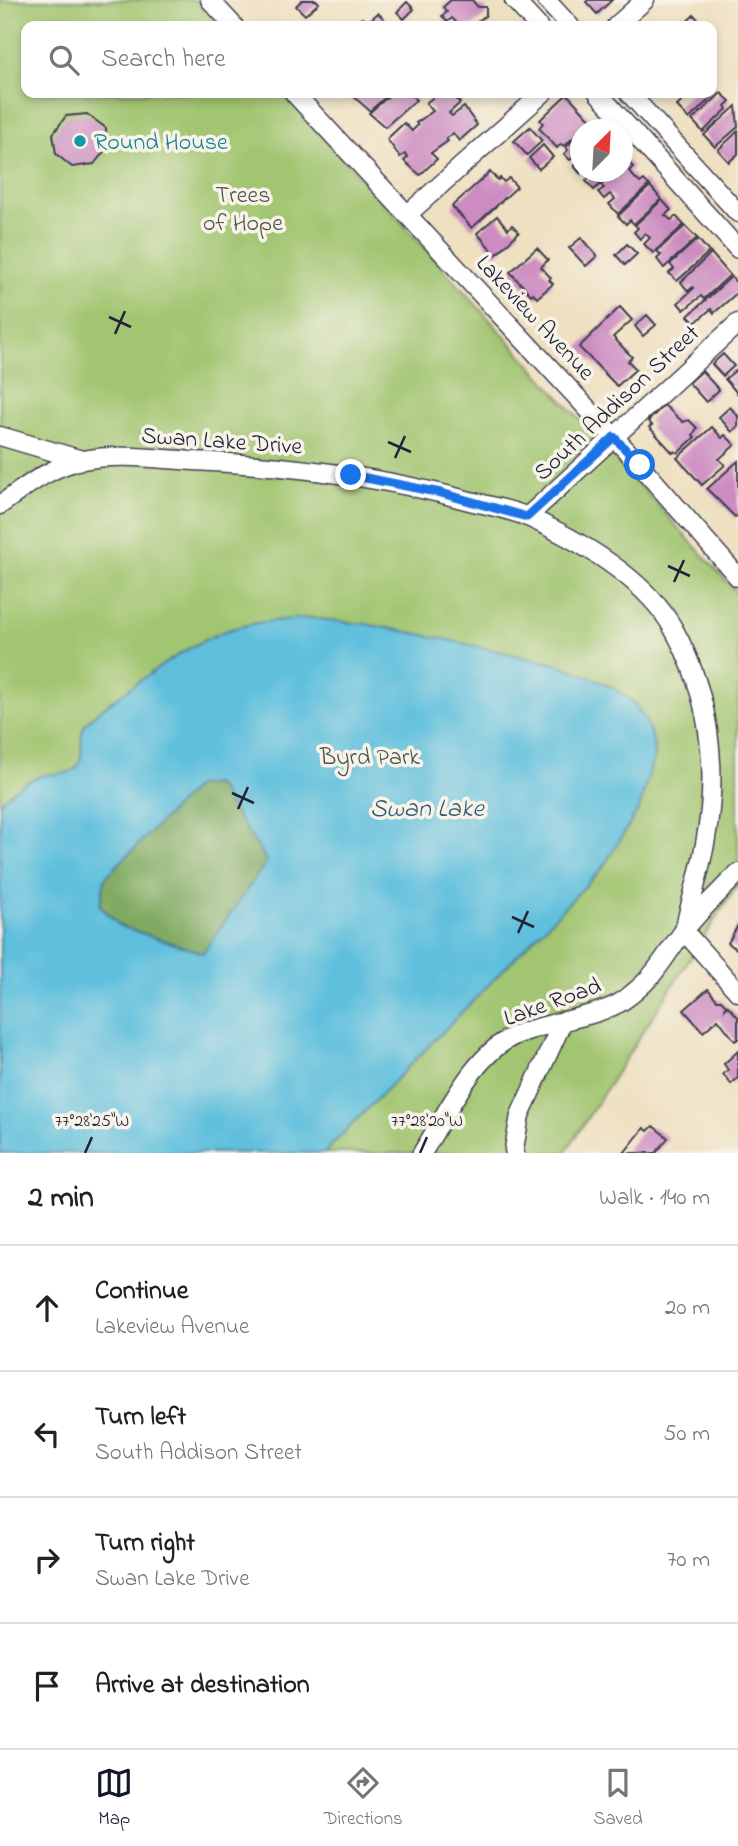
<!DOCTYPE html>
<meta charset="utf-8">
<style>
body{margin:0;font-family:"Indie Flower",sans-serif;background:#f6f6f6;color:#222}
.compass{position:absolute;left:570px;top:119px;width:63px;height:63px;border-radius:50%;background:#fff;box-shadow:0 4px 10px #0003;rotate:24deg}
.stop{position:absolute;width:21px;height:21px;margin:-16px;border:5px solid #1a73e8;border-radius:50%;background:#fff}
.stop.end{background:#1a73e8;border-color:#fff;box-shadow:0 2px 7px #0008}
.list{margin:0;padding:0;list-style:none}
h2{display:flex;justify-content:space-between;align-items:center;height:91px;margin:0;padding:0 28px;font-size:30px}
h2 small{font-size:23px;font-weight:400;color:#767676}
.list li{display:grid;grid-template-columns:46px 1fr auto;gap:21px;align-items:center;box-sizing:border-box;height:126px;padding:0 28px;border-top:2px solid #e0e0e0}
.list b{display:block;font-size:26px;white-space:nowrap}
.list p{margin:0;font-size:23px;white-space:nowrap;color:#767676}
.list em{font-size:23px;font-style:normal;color:#767676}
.icon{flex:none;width:38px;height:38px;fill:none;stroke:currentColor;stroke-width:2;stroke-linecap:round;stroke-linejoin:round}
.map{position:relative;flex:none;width:738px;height:1153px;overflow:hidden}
.search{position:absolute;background:#fff;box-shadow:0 4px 10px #0003;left:21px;right:21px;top:21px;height:77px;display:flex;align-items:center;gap:18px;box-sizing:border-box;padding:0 24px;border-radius:14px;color:#767676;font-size:26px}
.sheet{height:595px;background:#fff}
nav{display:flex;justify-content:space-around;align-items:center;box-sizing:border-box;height:98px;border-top:2px solid #e0e0e0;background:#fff;font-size:19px;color:#767676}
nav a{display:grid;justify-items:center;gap:4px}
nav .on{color:#111827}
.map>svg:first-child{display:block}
.green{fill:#a1c56f;stroke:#627455;stroke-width:2}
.forest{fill:#80aa62;stroke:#51664e;stroke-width:2}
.water{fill:#5fbfdd;stroke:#40708c;stroke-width:2;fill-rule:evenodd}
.building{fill:#cc8cc1}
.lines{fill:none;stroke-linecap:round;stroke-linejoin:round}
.minor-casing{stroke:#413e4f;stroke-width:21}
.minor{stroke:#fff;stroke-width:18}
.route{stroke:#1a73e8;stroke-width:9}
.ticks{fill:none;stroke:#22223b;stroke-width:2.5}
.culture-dot{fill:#0f9aa8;stroke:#f7f3e8;stroke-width:2.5}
.labels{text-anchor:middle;stroke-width:7;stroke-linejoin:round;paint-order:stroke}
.culture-label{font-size:24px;fill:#0d838f;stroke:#f7f3e8;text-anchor:start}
.park-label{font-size:24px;fill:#48534b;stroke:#f7f3e8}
.street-label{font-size:24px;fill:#22223b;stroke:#f7f3e8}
.water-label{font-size:26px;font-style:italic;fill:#375974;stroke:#f7f3e8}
.ticks-label{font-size:18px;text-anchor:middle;fill:#22223b;stroke:#f7f3e8;stroke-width:7;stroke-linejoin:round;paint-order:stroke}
</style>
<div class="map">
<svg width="738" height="1153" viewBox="0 0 738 1153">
<rect width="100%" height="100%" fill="#f7f3e8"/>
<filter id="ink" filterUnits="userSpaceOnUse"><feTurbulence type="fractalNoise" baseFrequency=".0143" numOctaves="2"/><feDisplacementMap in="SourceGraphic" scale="14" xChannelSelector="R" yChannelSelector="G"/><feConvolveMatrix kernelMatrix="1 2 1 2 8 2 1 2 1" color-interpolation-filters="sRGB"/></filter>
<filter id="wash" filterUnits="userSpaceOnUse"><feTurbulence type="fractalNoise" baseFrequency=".00686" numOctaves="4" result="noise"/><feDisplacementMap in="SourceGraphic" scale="28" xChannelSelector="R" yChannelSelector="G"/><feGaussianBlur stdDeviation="1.57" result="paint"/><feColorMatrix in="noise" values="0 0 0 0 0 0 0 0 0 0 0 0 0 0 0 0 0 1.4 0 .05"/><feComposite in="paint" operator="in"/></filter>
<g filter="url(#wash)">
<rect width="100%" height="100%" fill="#efe0c1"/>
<path class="green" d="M0 0H199L223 26H26V93H284L738 594V884L565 1153H0Z"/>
<path class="forest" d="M216 784 267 861 203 953 120 926 100 906 105 878 196 786Z"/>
<path class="water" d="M310 618 366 624 440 638 560 665 590 677 614 688 633 702 646 721 653 741 654 756 639 809 602 869 324 1153H0V802C13 789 28 779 45 775 53 773 65 775 72 771 89 761 75 734 87 722 100 708 118 697 134 685 158 668 183 650 211 637 241 622 277 620 310 618ZM216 784 267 861 203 953 120 926 100 906 105 878 196 786Z"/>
<g id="blocks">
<g class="building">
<path d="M302 0H316L319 3 305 15 296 6Z"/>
<path d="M451 0H472L478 7H486V15L472 26H454L457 23 452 18 447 22 442 16 447 12 443 7Z"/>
<path d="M588 0H612L597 14 586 2Z"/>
<path d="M407 2 414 9 404 19 397 12Z"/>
<path d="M378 13 391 26H353L362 18 367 23Z"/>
<path d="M694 15 703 25 682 26Z"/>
<path d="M358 93H390L370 111 354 97Z"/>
<path d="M392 93H410L416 100 385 127 369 113Z"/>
<path d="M438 93H447L451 96 453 95 460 103 449 113 452 116 464 107 477 125 459 141 453 133 446 139 448 141 431 153 437 159 420 175 404 161 408 157 405 154 400 157 387 139 404 123 412 131 418 125 416 123 433 111 426 103Z"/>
<path d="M691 93H712L714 95 689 119 677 106Z"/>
<path d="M721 93 730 101 725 106 727 109 703 132 692 120Z"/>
<path d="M567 94 592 121 564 146 561 144 557 148 539 128 543 123 540 120Z"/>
<path d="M736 106 738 127 715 147 704 135Z"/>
<path d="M87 114 106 128V149L94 164 72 167 56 154 53 134 66 116Z"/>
<path d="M530 127 542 141 527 155 514 141Z"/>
<path d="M738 131V154L729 162 718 150Z"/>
<path d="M580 134V173L574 166 580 160 578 157 576 155 570 160 564 154 568 150 566 147Z"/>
<path d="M543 145 553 157 539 169 529 158Z"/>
<path d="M627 161 633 167 629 171 634 177 640 183 644 180 649 185 618 214 609 204 615 199 610 194 604 199 598 192 604 188 601 185 616 172H622V166Z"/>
<path d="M490 172 498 180 500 178 504 182 509 178 517 187 472 228 452 206Z"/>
<path d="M587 172H614L594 190 586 181 591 176Z"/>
<path d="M650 186 661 199 634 224 630 220 626 224 618 216Z"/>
<path d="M662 200 671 210 665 215 671 220 676 216 684 225 653 253 644 244 650 238 645 233 640 239 634 232 638 228 635 225Z"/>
<path d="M497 216 508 229 512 225 519 232 496 255 477 233Z"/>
<path d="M685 226 697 238 664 268 657 259 661 255 657 251Z"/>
<path d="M581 238 597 256 586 266 569 248Z"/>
<path d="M698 239 709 252 677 281 669 273 674 269 670 264Z"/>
<path d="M627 244 637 254 625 265 616 255Z"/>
<path d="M537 248 548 260 541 267 551 278 549 280 553 284 537 298 533 293 531 295 510 272Z"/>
<path d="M711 253 730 275 704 299 701 296 684 310 678 303 694 288 693 287 688 291 681 282Z"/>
<path d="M731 277 738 284V292L714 313 711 309 695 323 688 316Z"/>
<path d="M620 307 632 320 613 337 632 357 628 361 636 369 617 386 579 347Z"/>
<path d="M647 315 656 325 643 336 635 326Z"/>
<path d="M723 354 734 366 723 376 712 364Z"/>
<path d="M736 370 738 371V394L725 379Z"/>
<path d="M702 371 719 390 706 402 689 383Z"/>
<path d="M664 405 683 422 689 420 697 428 693 435 695 437 678 453 675 451 673 453 649 427 652 425 648 421Z"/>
<path d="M730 407 738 416V426L732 432 719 417Z"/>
<path d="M712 427 722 438 725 435 735 445 719 459 725 465 702 485 677 458Z"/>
<path d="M738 461V515L735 517 707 489Z"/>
<path d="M738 925V950L728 943Z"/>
<path d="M708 989 717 1000H721L726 1005 725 1009 728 1006 738 1017V1039L735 1041 718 1019 703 1032 684 1010Z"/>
<path d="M738 1051V1078L731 1084 723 1074 728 1070 724 1064Z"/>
<path d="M653 1126 668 1138 656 1153H624L644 1128 648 1131Z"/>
</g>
</g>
</g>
<g filter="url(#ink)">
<use href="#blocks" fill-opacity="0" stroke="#413e4f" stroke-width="2"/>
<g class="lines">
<defs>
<g id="minor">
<path d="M210 0 234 26"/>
<path d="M514 0 538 26"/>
<path d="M546 0 570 26"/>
<path d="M616 26 645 0"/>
<path d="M294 93 640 465 738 577"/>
<path d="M598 93 738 249"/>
<path d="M629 93 738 213"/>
<path d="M408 214 543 93"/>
<path d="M0 436 82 460"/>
<path d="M0 505C25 487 51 466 83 460 119 453 158 459 194 461 286 465 378 476 466 500 486 505 509 509 528 517 580 541 644 577 673 628 709 692 719 766 706 838 701 869 691 900 684 931"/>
<path d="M527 517 738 323"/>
<path d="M684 931 738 992"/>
<path d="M422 1153C446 1115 474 1052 518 1034 547 1022 600 1017 624 1000 656 977 661 961 683 932 699 911 720 892 738 873"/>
<path d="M515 1153 514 1149 520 1115 563 1021"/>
</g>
</defs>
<use href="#minor" class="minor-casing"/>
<use href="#minor" class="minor"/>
</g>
</g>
<g class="lines" filter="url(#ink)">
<path class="route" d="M351 475 441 493 527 517 614 437 640 465"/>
</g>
<path class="ticks" d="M109 317 131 327M115 334 125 311M388 442 411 452M395 458 405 436M668 566 690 576M674 582 684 560M232 793 254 803M238 809 248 787M512 917 534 927M518 933 528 911M85 1153 92 1137M420 1153 427 1137"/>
<circle class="culture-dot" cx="80" cy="141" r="7"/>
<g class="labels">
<g class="culture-label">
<text x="94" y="149">Round House</text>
</g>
<g class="park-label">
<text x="243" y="202">Trees<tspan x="243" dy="28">of Hope</tspan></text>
<text x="370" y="764">Byrd Park</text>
</g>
<g class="street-label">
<text transform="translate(536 317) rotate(47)" y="8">Lakeview Avenue</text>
<text transform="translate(616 402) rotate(-43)" y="8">South Addison Street</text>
<text transform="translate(222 440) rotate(4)" y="8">Swan Lake Drive</text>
<text transform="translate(552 1001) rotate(-20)" y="8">Lake Road</text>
</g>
<g class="water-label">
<text x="427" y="816">Swan Lake</text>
</g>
</g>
<g class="ticks-label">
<text x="92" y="1126">77°28'25"W</text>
<text x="427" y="1126">77°28'20"W</text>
</g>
</svg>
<svg class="compass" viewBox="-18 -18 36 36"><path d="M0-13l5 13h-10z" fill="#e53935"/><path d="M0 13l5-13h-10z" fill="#767676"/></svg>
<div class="stop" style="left:640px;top:465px"></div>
<div class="stop end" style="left:351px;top:475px"></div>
<div class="search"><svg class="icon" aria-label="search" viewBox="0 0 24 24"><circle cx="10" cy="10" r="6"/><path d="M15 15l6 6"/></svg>Search here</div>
</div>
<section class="sheet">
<h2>2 min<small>Walk · 140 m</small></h2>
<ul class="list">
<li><svg class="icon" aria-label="ahead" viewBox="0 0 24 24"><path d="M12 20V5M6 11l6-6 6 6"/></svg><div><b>Continue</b><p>Lakeview Avenue</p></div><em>20 m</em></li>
<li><svg class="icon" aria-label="left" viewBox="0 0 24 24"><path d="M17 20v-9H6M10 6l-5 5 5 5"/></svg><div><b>Turn left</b><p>South Addison Street</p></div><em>50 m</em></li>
<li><svg class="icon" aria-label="right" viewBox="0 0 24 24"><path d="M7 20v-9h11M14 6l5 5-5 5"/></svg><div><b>Turn right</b><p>Swan Lake Drive</p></div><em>70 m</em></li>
<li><svg class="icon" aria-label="arrive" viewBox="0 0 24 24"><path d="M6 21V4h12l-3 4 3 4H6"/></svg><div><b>Arrive at destination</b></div></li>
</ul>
</section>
<nav>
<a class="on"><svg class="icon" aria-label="map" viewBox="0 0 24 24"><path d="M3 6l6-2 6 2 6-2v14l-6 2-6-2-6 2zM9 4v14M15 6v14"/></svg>Map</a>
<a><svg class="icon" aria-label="directions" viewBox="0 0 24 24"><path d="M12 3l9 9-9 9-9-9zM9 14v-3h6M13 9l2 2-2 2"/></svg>Directions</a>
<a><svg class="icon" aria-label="saved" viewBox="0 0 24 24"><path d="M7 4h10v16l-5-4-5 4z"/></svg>Saved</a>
</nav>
